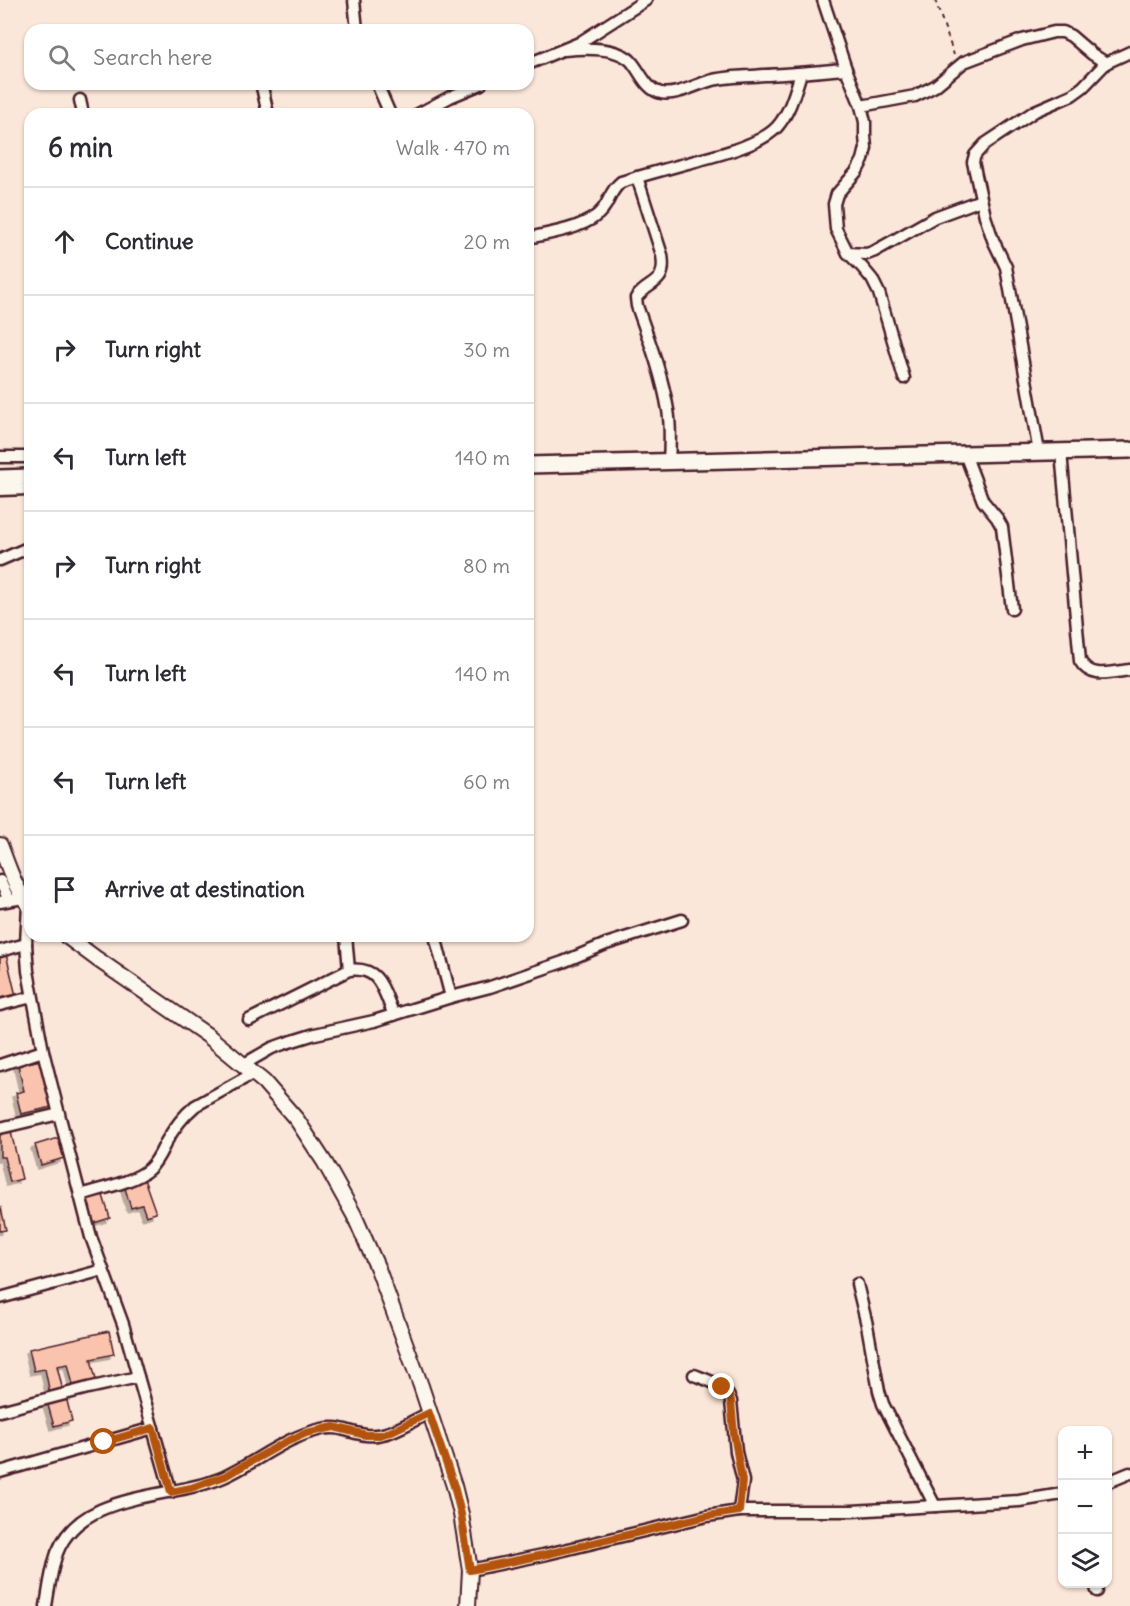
<!DOCTYPE html>
<meta charset="utf-8">
<style>
body{margin:0;font-family:Delius,sans-serif;background:#f2f2f3;color:#2b2b33}
.controls{position:absolute;right:18px;bottom:18px;display:grid;overflow:hidden;border-radius:12px;box-shadow:0 2px 4px #0004}
.controls button{width:54px;height:54px;display:grid;place-items:center;padding:0;border:0;border-bottom:2px solid #e1e1e2;background:#fff;color:#2b2b33;font:30px sans-serif}
.stop{position:absolute;width:18px;height:18px;margin:-14px;border:4px solid #b45309;border-radius:50%;background:#fff}
.stop.end{background:#b45309;border-color:#fff;box-shadow:0 2px 6px #0008}
.list{margin:0;padding:0;list-style:none}
h2{display:flex;justify-content:space-between;align-items:center;height:78px;margin:0;padding:0 24px;font-size:26px}
h2 small{font-size:20px;font-weight:400;color:#7c7c81}
.list li{display:grid;grid-template-columns:39px 1fr auto;gap:18px;align-items:center;box-sizing:border-box;height:108px;padding:0 24px;border-top:2px solid #e1e1e2}
.list b{display:block;font-size:22px;white-space:nowrap}
.list em{font-size:20px;font-style:normal;color:#7c7c81}
.icon{flex:none;width:33px;height:33px;fill:none;stroke:currentColor;stroke-width:2;stroke-linecap:round;stroke-linejoin:round}
.map{position:relative;flex:none;width:1130px;height:1606px;overflow:hidden}
.search{position:absolute;background:#fff;box-shadow:0 2px 4px #0004;left:24px;top:24px;width:510px;height:66px;display:flex;align-items:center;gap:15px;box-sizing:border-box;padding:0 21px;border-radius:18px;color:#7c7c81;font-size:22px}
.panel{position:absolute;background:#fff;box-shadow:0 2px 4px #0004;left:24px;top:108px;width:510px;height:834px;border-radius:18px}
.map>svg:first-child{display:block}
.building{fill:#fac3ad;stroke:#4a1f2b;stroke-width:1.5;filter:url(#shadow)}
.lines{fill:none;stroke-linecap:round;stroke-linejoin:round}
.minor-casing{stroke:#4a1f2b;stroke-width:15}
.tertiary-casing{stroke:#4a1f2b;stroke-width:18}
.secondary-casing{stroke:#4a1f2b;stroke-width:20}
.path{stroke:#4a1f2b;stroke-width:2;stroke-dasharray:4.5 4.5;stroke-linecap:butt}
.minor{stroke:#fbf7ec;stroke-width:10}
.tertiary{stroke:#fbf7ec;stroke-width:14}
.secondary{stroke:#fbf7ec;stroke-width:15}
.route{stroke:#b45309;stroke-width:8}
</style>
<div class="map">
<svg width="1130" height="1606" viewBox="0 0 1130 1606">
<defs>
<filter id="shadow"><feDropShadow dx="-4" dy="4" stdDeviation="0" flood-color="#0004"/></filter>
</defs>
<rect width="100%" height="100%" fill="#fbe7d9"/>
<filter id="ink" filterUnits="userSpaceOnUse"><feTurbulence type="fractalNoise" baseFrequency=".0167" numOctaves="2"/><feDisplacementMap in="SourceGraphic" scale="12" xChannelSelector="R" yChannelSelector="G"/><feConvolveMatrix kernelMatrix="1 2 1 2 8 2 1 2 1" color-interpolation-filters="sRGB"/></filter>
<g filter="url(#ink)">
<g class="building">
<path d="M6 954 16 996 0 1000V955Z"/>
<path d="M41 1060 52 1107 21 1114 16 1093 24 1091 18 1065Z"/>
<path d="M11 1132 22 1179 10 1182 4 1157H0V1134Z"/>
<path d="M58 1138 64 1158 41 1165 35 1145Z"/>
<path d="M144 1179 156 1213 146 1216 142 1205 131 1208 124 1185Z"/>
<path d="M102 1192 110 1218 91 1224 83 1198Z"/>
<path d="M1 1208 6 1230 0 1231V1209Z"/>
<path d="M109 1331 114 1354 91 1359 96 1380 73 1385 68 1364 57 1366 63 1391 50 1394 45 1369 34 1371 29 1349Z"/>
<path d="M66 1397 72 1421 54 1426 47 1402Z"/>
</g>
<g class="lines">
<defs>
<g id="minor">
<path d="M354 0 357 30"/>
<path d="M823 0 846 69 861 106 865 122V136L866 148 863 160 857 171 837 194 834 204 836 229 848 253 862 267 872 279 879 293 904 378"/>
<path d="M564 50C583 48 614 46 630 60 640 70 645 89 661 93 676 96 695 85 709 81 727 76 746 77 764 75 791 74 819 71 846 69"/>
<path d="M528 64 579 43 646 0"/>
<path d="M377 84 390 114"/>
<path d="M262 87 268 114"/>
<path d="M80 100 83 114"/>
<path d="M861 106 915 96 935 86 964 62 1022 40 1054 32H1063L1071 36 1092 54 1106 63"/>
<path d="M418 114 450 97 481 84"/>
<path d="M637 177 662 255C667 286 649 280 636 298L637 306C649 340 662 374 668 410 671 427 670 445 669 462"/>
<path d="M528 238C550 233 589 228 603 209 611 199 609 192 621 182 644 175 666 169 688 163 714 156 759 146 777 127 790 112 795 92 801 73"/>
<path d="M848 253 867 254 875 251 935 217 981 200"/>
<path d="M1039 452 1006 267 993 240 985 216 973 162 975 155 985 144 1035 111 1072 95 1083 87 1106 63 1130 52"/>
<path d="M1061 452 1080 661C1091 680 1111 672 1130 670"/>
<path d="M965 454 983 501 997 518 1002 527 1012 609"/>
<path d="M0 457H30"/>
<path d="M0 490 30 489"/>
<path d="M0 560 30 547"/>
<path d="M0 881 9 900"/>
<path d="M0 902 23 898"/>
<path d="M28 904 26 944 28 971 43 1051 59 1114 91 1237 123 1324 171 1492"/>
<path d="M346 936 349 970"/>
<path d="M435 936 451 997"/>
<path d="M0 951 26 944"/>
<path d="M0 1005 32 997"/>
<path d="M249 1020 349 970C381 966 383 991 394 1015"/>
<path d="M244 1064 272 1048 286 1043 315 1034 374 1021 451 997 490 987 563 962 606 944 682 920"/>
<path d="M0 1065 43 1051"/>
<path d="M0 1128 59 1114"/>
<path d="M80 1195C99 1189 135 1182 149 1169 157 1162 161 1152 166 1142 174 1128 183 1116 195 1106L254 1073"/>
<path d="M857 1284 867 1325 879 1391 883 1404 935 1506"/>
<path d="M0 1298 103 1270"/>
<path d="M694 1375C710 1381 724 1384 731 1401L736 1452 743 1481 739 1511"/>
<path d="M0 1411 88 1388 138 1377"/>
<path d="M0 1472 153 1428"/>
<path d="M1108 1482 1130 1473"/>
<path d="M470 1570 543 1555 707 1516 739 1511H852L1019 1501 1062 1494"/>
<path d="M1095 1584 1097 1591"/>
<path d="M46 1606C49 1588 51 1570 57 1553 81 1490 172 1500 224 1477 257 1462 285 1437 322 1429 340 1425 349 1433 366 1435 388 1438 410 1422 429 1413"/>
</g>
<g id="tertiary">
<path d="M0 845C8 865 15 890 30 906"/>
<path d="M66 936 97 959 207 1035 264 1082 297 1120 325 1163 354 1215 378 1269 421 1386 454 1486 461 1514 470 1570 468 1606"/>
</g>
<g id="secondary">
<path d="M528 465 1130 450"/>
<path d="M0 478 30 477"/>
</g>
</defs>
<use href="#minor" class="minor-casing"/>
<use href="#tertiary" class="tertiary-casing"/>
<use href="#secondary" class="secondary-casing"/>
<path class="path" d="M935 0 954 55"/>
<use href="#minor" class="minor"/>
<use href="#tertiary" class="tertiary"/>
<use href="#secondary" class="secondary"/>
</g>
</g>
<g class="lines" filter="url(#ink)">
<path class="route" d="M104 1442 153 1428 171 1492 191 1488 225 1476 284 1443 306 1433 334 1427 366 1435H380L390 1432 429 1413 454 1486 461 1514 470 1570 543 1555 707 1516 739 1511 742 1481 734 1434 731 1401 728 1393 722 1387"/>
</g>
</svg>
<div class="controls">
<button>+</button>
<button>−</button>
<button><svg class="icon" aria-label="layers" viewBox="0 0 24 24"><path d="M12 4l9 5-9 5-9-5zM3 14l9 5 9-5"/></svg></button>
</div>
<div class="stop" style="left:104px;top:1442px"></div>
<div class="stop end" style="left:722px;top:1387px"></div>
<div class="search"><svg class="icon" aria-label="search" viewBox="0 0 24 24"><circle cx="10" cy="10" r="6"/><path d="M15 15l6 6"/></svg>Search here</div>
<section class="panel">
<h2>6 min<small>Walk · 470 m</small></h2>
<ul class="list">
<li><svg class="icon" aria-label="ahead" viewBox="0 0 24 24"><path d="M12 20V5M6 11l6-6 6 6"/></svg><div><b>Continue</b></div><em>20 m</em></li>
<li><svg class="icon" aria-label="right" viewBox="0 0 24 24"><path d="M7 20v-9h11M14 6l5 5-5 5"/></svg><div><b>Turn right</b></div><em>30 m</em></li>
<li><svg class="icon" aria-label="left" viewBox="0 0 24 24"><path d="M17 20v-9H6M10 6l-5 5 5 5"/></svg><div><b>Turn left</b></div><em>140 m</em></li>
<li><svg class="icon" aria-label="right" viewBox="0 0 24 24"><path d="M7 20v-9h11M14 6l5 5-5 5"/></svg><div><b>Turn right</b></div><em>80 m</em></li>
<li><svg class="icon" aria-label="left" viewBox="0 0 24 24"><path d="M17 20v-9H6M10 6l-5 5 5 5"/></svg><div><b>Turn left</b></div><em>140 m</em></li>
<li><svg class="icon" aria-label="left" viewBox="0 0 24 24"><path d="M17 20v-9H6M10 6l-5 5 5 5"/></svg><div><b>Turn left</b></div><em>60 m</em></li>
<li><svg class="icon" aria-label="arrive" viewBox="0 0 24 24"><path d="M6 21V4h12l-3 4 3 4H6"/></svg><div><b>Arrive at destination</b></div></li>
</ul>
</section>
</div>
